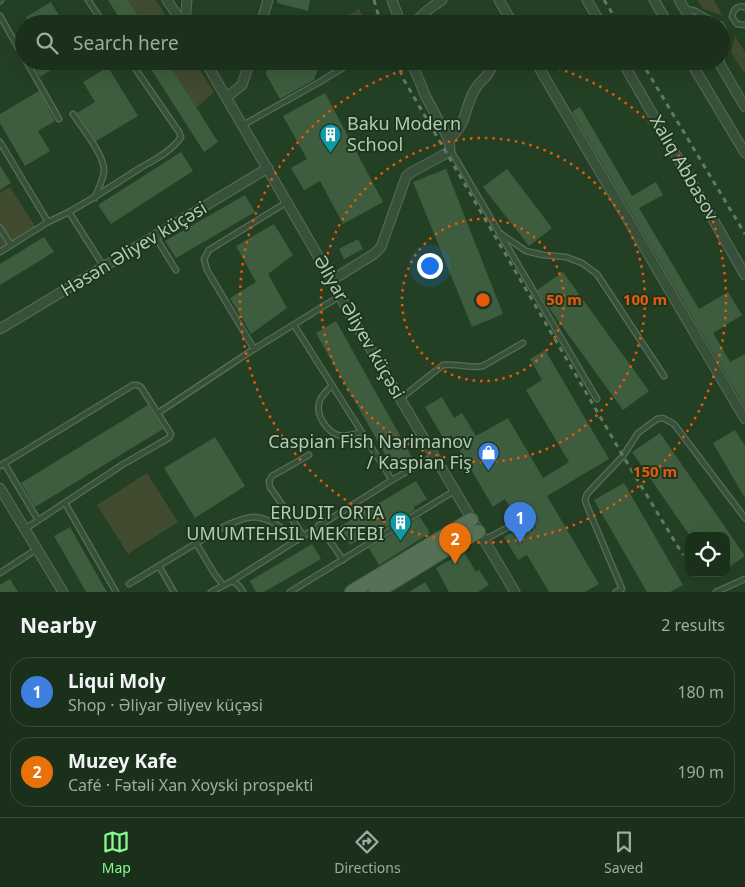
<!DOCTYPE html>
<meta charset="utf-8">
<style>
body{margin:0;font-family:"Noto Sans",sans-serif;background:#283c28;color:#f1f3f6}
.controls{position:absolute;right:15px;bottom:15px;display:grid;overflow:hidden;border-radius:10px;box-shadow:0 5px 20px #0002}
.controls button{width:45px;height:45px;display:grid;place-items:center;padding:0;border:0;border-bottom:1px solid #394b3a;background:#1b301b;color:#f1f3f6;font:25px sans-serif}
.you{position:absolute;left:429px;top:265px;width:18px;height:18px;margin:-12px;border:4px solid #fff;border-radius:50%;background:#1a73e8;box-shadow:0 0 0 8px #1a73e833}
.badge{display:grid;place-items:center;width:32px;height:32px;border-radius:50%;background:#89fb8e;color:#fff;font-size:16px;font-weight:700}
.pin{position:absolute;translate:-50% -41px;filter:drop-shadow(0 1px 2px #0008)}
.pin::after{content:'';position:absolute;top:26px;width:18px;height:15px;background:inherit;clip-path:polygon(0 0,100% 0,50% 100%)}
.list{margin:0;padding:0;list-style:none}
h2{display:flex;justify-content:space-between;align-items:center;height:65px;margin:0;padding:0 20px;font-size:21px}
h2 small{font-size:16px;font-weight:400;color:#a0a9a3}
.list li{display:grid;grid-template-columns:32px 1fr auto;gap:15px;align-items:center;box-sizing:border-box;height:70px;margin:0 10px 10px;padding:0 10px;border:1px solid #394b3a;border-radius:20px}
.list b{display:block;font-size:19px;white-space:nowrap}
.list p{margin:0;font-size:16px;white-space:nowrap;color:#a0a9a3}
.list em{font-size:16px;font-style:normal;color:#a0a9a3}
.icon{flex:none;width:28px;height:28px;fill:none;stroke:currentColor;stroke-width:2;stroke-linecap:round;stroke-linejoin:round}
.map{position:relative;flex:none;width:745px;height:592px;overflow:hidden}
.search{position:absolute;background:#1b301b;box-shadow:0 5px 20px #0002;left:15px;right:15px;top:15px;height:55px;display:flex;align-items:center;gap:12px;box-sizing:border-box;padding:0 18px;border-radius:28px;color:#a0a9a3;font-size:19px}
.sheet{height:225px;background:#1b301b}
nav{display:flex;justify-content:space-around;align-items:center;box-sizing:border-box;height:70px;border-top:1px solid #394b3a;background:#1b301b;font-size:14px;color:#a0a9a3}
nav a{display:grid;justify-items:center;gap:2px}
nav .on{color:#89fb8e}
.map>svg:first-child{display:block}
.green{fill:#414b30}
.building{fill:#3e5d3e}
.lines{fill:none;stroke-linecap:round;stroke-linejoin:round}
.service-casing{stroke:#566d56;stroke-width:7}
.minor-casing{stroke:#566d56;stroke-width:11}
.primary-casing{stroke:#415942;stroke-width:16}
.service{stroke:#385039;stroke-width:4.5}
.minor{stroke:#385039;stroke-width:9}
.primary{stroke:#567056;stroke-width:14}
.rail{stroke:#5f7c60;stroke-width:3;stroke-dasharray:5 5;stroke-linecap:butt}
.ring{fill:none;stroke:#e8590c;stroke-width:2.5;stroke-dasharray:2.5 5}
.labels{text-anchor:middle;stroke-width:4;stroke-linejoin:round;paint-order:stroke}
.poi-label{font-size:18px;fill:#b4cab5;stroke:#1d351d;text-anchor:end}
.street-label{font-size:18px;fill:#b4cab5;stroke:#1d351d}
.centre{fill:#e8590c;stroke:#1d351d;stroke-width:2.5}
.ring-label{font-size:15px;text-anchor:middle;font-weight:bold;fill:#e8590c;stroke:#1d351d;stroke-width:4;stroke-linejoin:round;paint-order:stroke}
</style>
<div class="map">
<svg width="745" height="592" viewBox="0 0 745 592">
<rect width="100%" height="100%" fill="#244024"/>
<g class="green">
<path d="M128 0H156L171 24H143Z"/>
<path d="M697 0H714L723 16 703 9Z"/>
<path d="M359 9 368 24H334Z"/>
<path d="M735 36 745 52V74L731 53Z"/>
<path d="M167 61H194L214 92 196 108Z"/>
<path d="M10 187 36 228 0 250V193Z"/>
<path d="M147 473 178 522 128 554 97 505Z"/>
</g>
<g class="building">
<path d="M108 0H128L143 24H123Z"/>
<path d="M277 0H310L308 11 277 3Z"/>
<path d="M51 2 64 24H30L26 17Z"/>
<path d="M31 61H65L40 77Z"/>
<path d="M146 61H167L218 142 204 152Z"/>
<path d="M269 61H314L318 69 314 80 280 99 266 74Z"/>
<path d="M108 67 138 116 96 141 77 113 95 102 83 82Z"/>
<path d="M39 91 55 121 38 131 50 151 25 166 0 123V114Z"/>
<path d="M325 93 383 202 343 224 320 181 304 190 291 168 307 159 283 116Z"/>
<path d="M580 107 632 196 656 182 663 195 639 208 699 309 728 292 742 315 713 333 730 362 745 354V407L572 112Z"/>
<path d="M181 152 193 171 111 224 98 205Z"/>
<path d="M0 166 11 183 0 190Z"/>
<path d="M446 169 503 314 472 327 413 182Z"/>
<path d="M507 169 552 228 529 246 483 187Z"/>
<path d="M245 195 255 212 176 258 165 241Z"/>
<path d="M274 224 293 255 268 274 287 308 251 334 230 298 256 282 236 246Z"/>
<path d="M44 237 54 252 0 285V264Z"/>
<path d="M358 239 363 249 344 259 339 249Z"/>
<path d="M563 272 649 391 623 410 546 304 537 290Z"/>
<path d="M336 321 413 459 394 470 316 333Z"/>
<path d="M545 350 609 459 547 496 599 584 585 592H549L527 555 518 560 504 537 524 526 530 533 535 532 536 528 532 521 534 520 526 506 513 513 505 499 493 507 451 435 444 439 425 407 442 397 454 418 462 413 476 436 508 418 543 478 569 462 526 390 542 380 530 359Z"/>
<path d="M148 405 163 429 35 507 21 483Z"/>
<path d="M735 430 745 446V498L713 443Z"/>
<path d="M660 433 745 556 726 569V536H690L632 452Z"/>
<path d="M215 437 245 486 195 518 164 468Z"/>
<path d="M416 481 427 499 414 507 415 510 364 541 362 538 350 545 339 527Z"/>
<path d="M624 483 683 585 670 592H647L594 500Z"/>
<path d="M420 517 430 533 379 565 369 548Z"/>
<path d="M70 527 101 582 107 592H86L54 536Z"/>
<path d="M312 544 321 559 264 592H256L250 581Z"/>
<path d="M464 552 476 572 479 570 489 585 478 592H449L436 568Z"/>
<path d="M10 579 18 592H0V585Z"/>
<path d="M425 582 431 592H409Z"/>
</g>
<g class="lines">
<defs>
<g id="service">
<path d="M88 0 104 24"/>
<path d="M0 1 1 0"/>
<path d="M745 7C737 5 733 10 732 17L737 24 745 25"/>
<path d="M684 9 693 10 719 24"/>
<path d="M0 16 24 58"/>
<path d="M721 25C727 34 724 51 721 61"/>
<path d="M26 61 59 119"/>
<path d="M73 114C82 128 105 156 104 171 104 178 97 191 95 198"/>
<path d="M243 125 318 83 354 61"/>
<path d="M0 142 48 222 69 212"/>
<path d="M450 149 597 399"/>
<path d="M0 228 11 245"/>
<path d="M501 234 526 251 543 255 566 257 582 263 597 274 664 376"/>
<path d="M155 236 176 270"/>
<path d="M0 252 48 222"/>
<path d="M104 267 69 212C94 198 117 183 140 168 154 160 172 151 181 137L179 132 130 61"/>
<path d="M294 325 392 480"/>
<path d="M254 349 207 270 204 259 209 250 287 202"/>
<path d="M332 385C329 389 322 395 320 400 314 415 328 434 342 436 348 436 355 434 361 432"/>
<path d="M400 399 443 365C457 363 470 369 483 366L523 343"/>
<path d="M158 413 254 349 340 296"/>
<path d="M4 463 38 520"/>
<path d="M0 466 133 385H137L141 387 171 434 170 437 167 439 122 465 25 529"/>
<path d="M65 503 116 592"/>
<path d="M319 525 343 560"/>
<path d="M303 535 270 487 269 481 272 476 309 455"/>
<path d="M484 540 522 520 528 523 532 530"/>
<path d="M196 543 214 573 223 585"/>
<path d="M159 566 174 592"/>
<path d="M0 573 37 549"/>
<path d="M232 581 392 480 434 456"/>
<path d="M129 584 223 527C232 523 244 517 254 517 271 518 285 530 297 540"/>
<path d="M211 592 232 581 239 586 243 592"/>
<path d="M290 592 454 491"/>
<path d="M616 592 622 589 587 506 585 500 587 494 623 456 638 433 657 419 663 418 674 424 745 518"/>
<path d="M716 592 745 579"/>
</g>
<g id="minor">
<path d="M167 0 183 24"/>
<path d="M392 0 401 24"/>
<path d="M499 0 513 24"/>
<path d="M587 0 601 24"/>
<path d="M654 0 668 24"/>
<path d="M679 0 694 24"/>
<path d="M185 24 187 0"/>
<path d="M261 24 268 0"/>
<path d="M413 24 429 9 442 0"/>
<path d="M205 61 332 280 347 309 515 592"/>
<path d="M535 61 745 419"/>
<path d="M622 61 745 275"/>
<path d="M690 61 745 153"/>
<path d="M718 61 745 107"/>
<path d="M227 97 242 85 250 61"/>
<path d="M449 140C468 122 463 112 474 91 481 77 489 80 493 61"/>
<path d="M332 280 374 254 381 247 406 177 410 173 447 153 450 149 449 140 426 97 411 61"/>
<path d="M0 329 268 168"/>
<path d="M0 488 63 592"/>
</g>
<g id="primary">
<path d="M352 592 471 520"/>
<path d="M376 592 461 540 478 532"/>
</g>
</defs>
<use href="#service" class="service-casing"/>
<use href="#minor" class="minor-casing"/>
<use href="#primary" class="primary-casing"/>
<use href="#service" class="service"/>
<use href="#minor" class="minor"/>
<use href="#primary" class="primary"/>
<g class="rail">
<path d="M374 0 381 24"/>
<path d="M604 0 619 24"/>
<path d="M396 61 404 80 623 456 683 555"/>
<path d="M641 61 745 234"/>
</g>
</g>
<g class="ring">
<circle cx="483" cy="300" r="81"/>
<circle cx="483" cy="300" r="162"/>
<path d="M529 61A243 243 0 1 1 437 61"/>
</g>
<defs>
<symbol id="building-pin" viewBox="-11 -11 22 30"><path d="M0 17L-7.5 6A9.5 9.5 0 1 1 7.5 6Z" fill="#0f9aa8" stroke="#1d351d"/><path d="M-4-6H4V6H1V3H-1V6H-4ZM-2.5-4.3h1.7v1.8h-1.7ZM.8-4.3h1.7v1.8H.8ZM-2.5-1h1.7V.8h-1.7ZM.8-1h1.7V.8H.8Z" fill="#fff"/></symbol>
<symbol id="shop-pin" viewBox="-11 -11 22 30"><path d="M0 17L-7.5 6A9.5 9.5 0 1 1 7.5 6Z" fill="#3f7fe0" stroke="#1d351d"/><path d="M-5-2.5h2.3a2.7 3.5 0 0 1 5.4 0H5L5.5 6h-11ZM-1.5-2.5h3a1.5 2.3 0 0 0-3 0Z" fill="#fff"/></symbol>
</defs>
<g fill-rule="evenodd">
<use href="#building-pin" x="318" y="122" width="25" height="34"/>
<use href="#shop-pin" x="476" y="440" width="25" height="34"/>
<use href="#building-pin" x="388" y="510" width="25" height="34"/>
</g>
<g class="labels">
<g class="poi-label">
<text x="347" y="130" text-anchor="start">Baku Modern<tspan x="347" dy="21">School</tspan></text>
<text x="472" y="448">Caspian Fish Nərimanov<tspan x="472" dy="21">/ Kaspian Fiş</tspan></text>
<text x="384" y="519">ERUDIT ORTA<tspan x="384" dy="21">UMUMTEHSIL MEKTEBI</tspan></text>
</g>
<g class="street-label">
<text transform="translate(684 168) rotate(60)" y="6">Xalıq Abbasov</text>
<text transform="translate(134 249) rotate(-31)" y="6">Həsən Əliyev küçəsi</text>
<text transform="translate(359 327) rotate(60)" y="6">Əliyar Əliyev küçəsi</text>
</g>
</g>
<circle cx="483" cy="300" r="8" class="centre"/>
<g class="ring-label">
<text x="564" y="305">50 m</text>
<text x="645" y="305">100 m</text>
<text x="655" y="477">150 m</text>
</g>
</svg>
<div class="controls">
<button><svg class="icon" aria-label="locate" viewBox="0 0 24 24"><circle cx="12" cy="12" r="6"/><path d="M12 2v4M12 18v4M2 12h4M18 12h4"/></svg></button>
</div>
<div class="you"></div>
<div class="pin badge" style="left:520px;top:543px;background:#3f7fe0">1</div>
<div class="pin badge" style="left:455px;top:564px;background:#e8710a">2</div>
<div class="search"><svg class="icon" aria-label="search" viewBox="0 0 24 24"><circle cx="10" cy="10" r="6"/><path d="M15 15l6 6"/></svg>Search here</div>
</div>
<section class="sheet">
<h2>Nearby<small>2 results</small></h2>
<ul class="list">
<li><span class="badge" style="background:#3f7fe0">1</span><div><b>Liqui Moly</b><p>Shop · Əliyar Əliyev küçəsi</p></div><em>180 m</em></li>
<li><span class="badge" style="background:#e8710a">2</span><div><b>Muzey Kafe</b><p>Café · Fətəli Xan Xoyski prospekti</p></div><em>190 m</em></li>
</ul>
</section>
<nav>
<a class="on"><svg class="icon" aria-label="map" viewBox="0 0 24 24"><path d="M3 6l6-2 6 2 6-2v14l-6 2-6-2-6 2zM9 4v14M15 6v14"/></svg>Map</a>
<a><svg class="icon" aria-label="directions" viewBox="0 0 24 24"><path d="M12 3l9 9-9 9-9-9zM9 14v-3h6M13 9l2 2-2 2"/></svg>Directions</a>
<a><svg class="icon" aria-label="saved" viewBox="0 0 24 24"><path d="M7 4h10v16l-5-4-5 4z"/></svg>Saved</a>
</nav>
